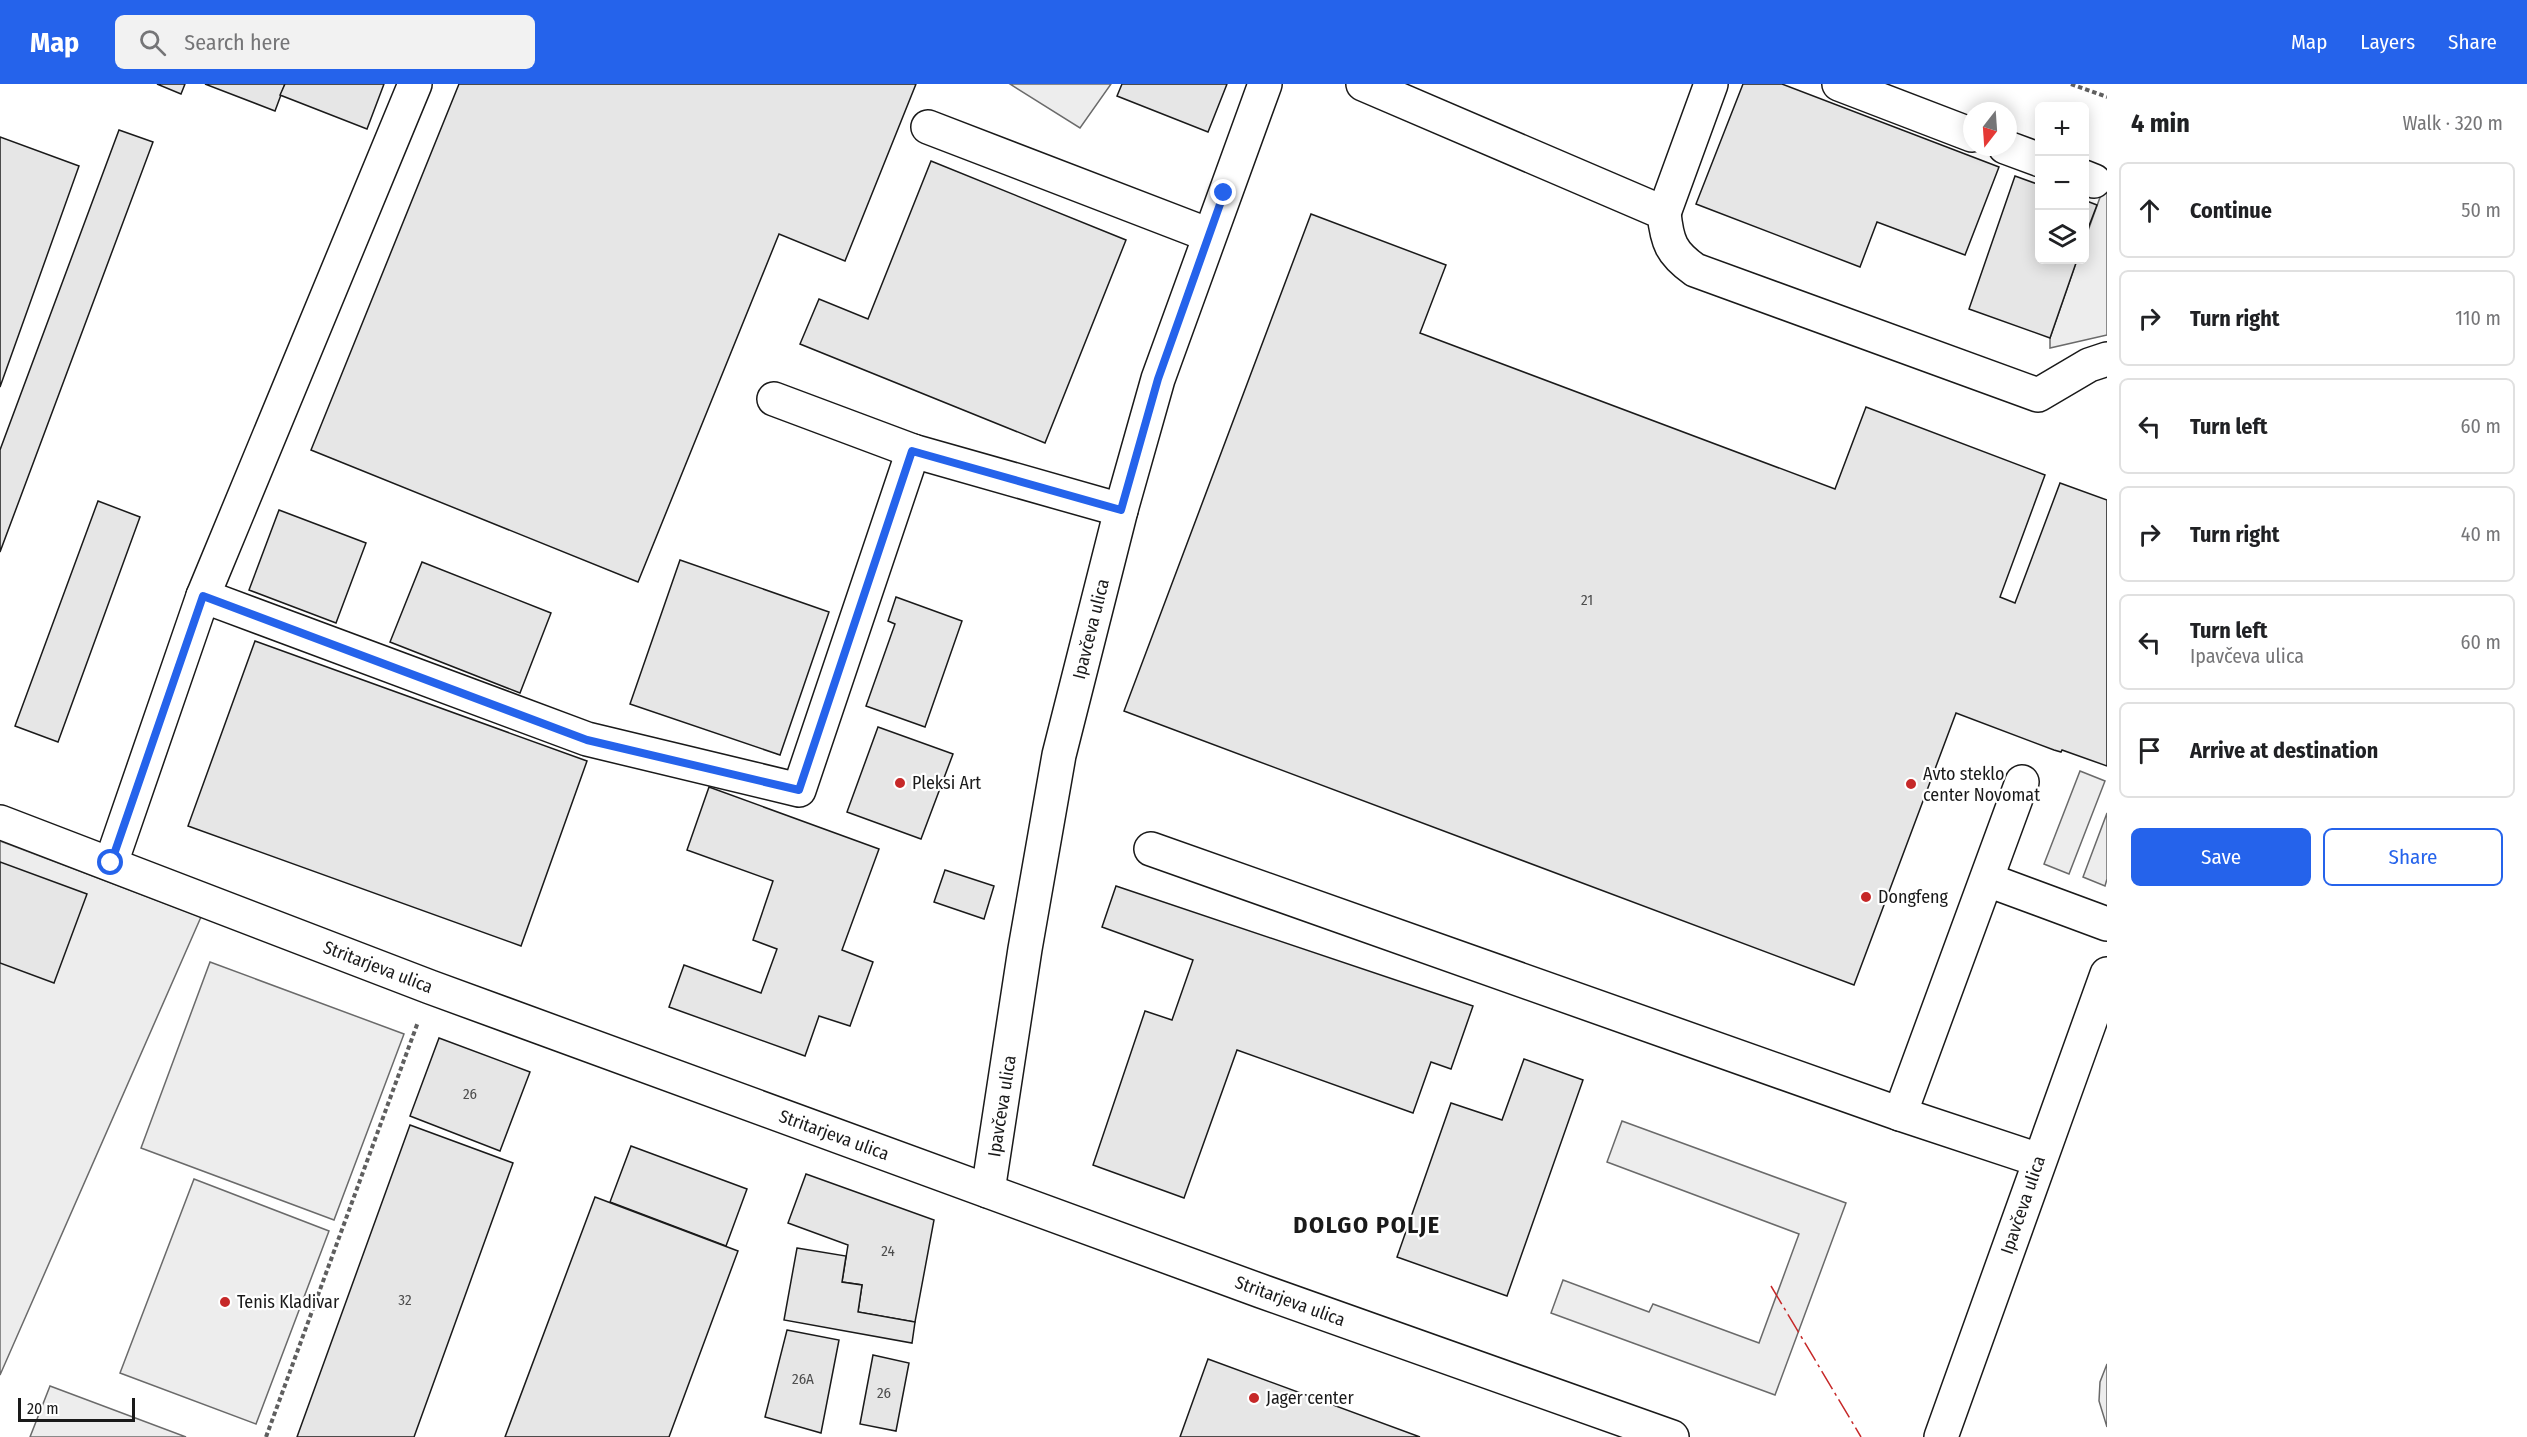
<!DOCTYPE html>
<meta charset="utf-8">
<style>
body{margin:0;font-family:"Fira Sans Condensed",sans-serif;background:#f2f2f2;color:#202124}
.controls{position:absolute;right:18px;top:18px;display:grid;overflow:hidden;border-radius:9px;box-shadow:0 3px 15px #0003}
.controls button{width:54px;height:54px;display:grid;place-items:center;padding:0;border:0;border-bottom:2px solid #e0e0e0;background:#fff;color:#202124;font:30px sans-serif}
.compass{position:absolute;left:1963px;top:18px;width:54px;height:54px;border-radius:50%;background:#fff;box-shadow:0 3px 15px #0003;rotate:197deg}
.scale{position:absolute;left:18px;bottom:15px;width:117px;box-sizing:border-box;padding-left:6px;border:3px solid #1a1a1a;border-top:0;font-size:16px;line-height:21px;white-space:nowrap;color:#1a1a1a;-webkit-text-stroke:4px #fff;paint-order:stroke}
.stop{position:absolute;width:18px;height:18px;margin:-14px;border:4px solid #2563eb;border-radius:50%;background:#fff}
.stop.end{background:#2563eb;border-color:#fff;box-shadow:0 2px 6px #0008}
.list{margin:0;padding:0;list-style:none}
h2{display:flex;justify-content:space-between;align-items:center;height:78px;margin:0;padding:0 24px;font-size:26px}
h2 small{font-size:20px;font-weight:400;color:#757577}
.list li{display:grid;grid-template-columns:39px 1fr auto;gap:18px;align-items:center;box-sizing:border-box;height:96px;margin:0 12px 12px;padding:0 12px;border:2px solid #e0e0e0;border-radius:9px}
.list b{display:block;font-size:22px;white-space:nowrap}
.list p{margin:0;font-size:20px;white-space:nowrap;color:#757577}
.list em{font-size:20px;font-style:normal;color:#757577}
.actions{display:flex;gap:12px;padding:18px 24px}
.actions a{flex:1;padding:14px 0;border:2px solid #2563eb;border-radius:9px;text-align:center;font-size:21px;color:#2563eb}
.actions .main{background:#2563eb;color:#fff}
.icon{flex:none;width:33px;height:33px;fill:none;stroke:currentColor;stroke-width:2;stroke-linecap:round;stroke-linejoin:round}
.map{position:relative;flex:none;width:2107px;height:1353px;overflow:hidden}
header{display:flex;align-items:center;gap:36px;box-sizing:border-box;height:84px;padding:0 30px;background:#2563eb;color:#fff}
header strong{font-size:28px}
nav{display:flex;gap:33px;margin-inline-start:auto;font-size:21px}
.search{width:420px;height:54px;background:#f2f2f2;display:flex;align-items:center;gap:15px;box-sizing:border-box;padding:0 21px;border-radius:9px;color:#757577;font-size:22px}
main{display:flex}
aside{flex:1;background:#fff}
.map>svg:first-child{display:block}
.built{fill:#ededed;stroke:#6a6a6a;stroke-width:1.5}
.building{fill:#e6e6e6;stroke:#1a1a1a;stroke-width:1.5}
.lines{fill:none;stroke-linecap:round;stroke-linejoin:round}
.minor-casing{stroke:#1a1a1a;stroke-width:36}
.path{stroke:#5f5f5f;stroke-width:4;stroke-dasharray:4.5 3;stroke-linecap:butt}
.minor{stroke:#fff;stroke-width:33}
.power{stroke:#c62828;stroke-width:1.5;stroke-dasharray:21 4.5 3 4.5;stroke-linecap:butt}
.route{stroke:#2563eb;stroke-width:8}
.poi-dot{fill:#c62828;stroke:#fff;stroke-width:2}
.labels{text-anchor:middle;stroke-width:4.5;stroke-linejoin:round;paint-order:stroke}
.number-label{font-size:15px;fill:#4d4d4d}
.street-label{font-size:18px;fill:#1a1a1a;stroke:#fff}
.poi-label{font-size:18px;fill:#1a1a1a;stroke:#fff;text-anchor:start}
.district-label{font-size:24px;font-weight:bold;letter-spacing:1.5px;fill:#1a1a1a;stroke:#fff}
</style>
<header>
<strong>Map</strong>
<div class="search"><svg class="icon" aria-label="search" viewBox="0 0 24 24"><circle cx="10" cy="10" r="6"/><path d="M15 15l6 6"/></svg>Search here</div>
<nav><a>Map</a><a>Layers</a><a>Share</a></nav>
</header>
<main>
<div class="map">
<svg width="2107" height="1353" viewBox="0 0 2107 1353">
<rect width="100%" height="100%" fill="#fff"/>
<g class="built">
<path d="M1010 0H1111L1080 44Z"/>
<path d="M2107 94V251L2050 264V254L2077 176H2084L2085 155Z"/>
<path d="M2080 687 2105 697 2069 790 2044 780Z"/>
<path d="M2107 729V795L2105 802 2083 793Z"/>
<path d="M0 757 201 833 0 1291Z"/>
<path d="M210 878 404 950 334 1136 141 1064Z"/>
<path d="M1622 1037 1846 1119 1775 1311 1551 1229 1563 1196 1649 1228 1653 1220 1759 1259 1799 1150 1607 1078Z"/>
<path d="M194 1095 329 1147 256 1340 120 1289Z"/>
<path d="M2107 1280V1343L2099 1317 2100 1298Z"/>
<path d="M50 1302 186 1353H30Z"/>
</g>
<g class="building">
<path d="M157 0H185L181 10Z"/>
<path d="M205 0H285L275 27Z"/>
<path d="M285 0H384L367 45 280 11Z"/>
<path d="M459 0H916L845 177 779 150 638 498 311 366Z"/>
<path d="M1122 0H1227L1208 48 1117 12Z"/>
<path d="M1743 0H1782L1999 83 1965 171 1877 138 1860 183 1696 120Z"/>
<path d="M119 46 153 58 0 468V366Z"/>
<path d="M0 53 79 82 0 303Z"/>
<path d="M931 77 1126 156 1045 359 800 260 819 215 868 235Z"/>
<path d="M2015 92 2040 101V176H2077L2050 254 1969 225Z"/>
<path d="M2084 116 2097 121 2084 155Z"/>
<path d="M1311 130 1446 181 1420 249 1835 405 1866 323 2045 391 2000 513 2015 519 2060 399 2107 416V682L2062 666 2061 668 2054 666 1956 629 1854 901 1124 627Z"/>
<path d="M98 417 140 433 58 658 15 642Z"/>
<path d="M279 426 366 459 336 539 249 506Z"/>
<path d="M680 476 829 528 780 671 630 620Z"/>
<path d="M422 478 551 529 520 609 390 558Z"/>
<path d="M896 513 962 537 925 643 866 622 895 540 888 537Z"/>
<path d="M255 557 587 677 521 862 188 742Z"/>
<path d="M878 643 953 670 921 755 847 728Z"/>
<path d="M709 703 879 765 842 866 873 878 850 942 819 932 805 972 669 923 684 881 761 909 777 865 753 856 773 797 687 766Z"/>
<path d="M0 778 87 810 54 899 0 879Z"/>
<path d="M945 786 994 802 984 835 934 818Z"/>
<path d="M1116 802 1473 922 1451 985 1431 978 1413 1029 1237 966 1184 1114 1093 1081 1145 927 1172 936 1193 876 1102 843Z"/>
<path d="M439 954 530 988 500 1067 410 1032Z"/>
<path d="M1524 975 1583 996 1507 1212 1397 1173 1451 1019 1502 1036Z"/>
<path d="M410 1041 513 1079 414 1353H297Z"/>
<path d="M631 1062 747 1105 726 1162 610 1118Z"/>
<path d="M806 1090 934 1136 915 1238 858 1228 862 1201 842 1198 848 1161 788 1139Z"/>
<path d="M595 1113 738 1167 669 1353H505Z"/>
<path d="M797 1164 846 1172 842 1198 862 1201 858 1228 915 1238 912 1259 784 1236Z"/>
<path d="M787 1246 839 1256 821 1349 765 1333Z"/>
<path d="M873 1271 909 1279 896 1347 860 1340Z"/>
<path d="M1208 1275 1420 1353H1180Z"/>
</g>
<g class="lines">
<defs>
<g id="minor">
<path d="M1363 0 1664 129C1667 158 1671 169 1695 186L2038 311 2089 281 2107 275"/>
<path d="M1839 0 1972 51"/>
<path d="M928 43 1209 151"/>
<path d="M2005 63 2040 76"/>
<path d="M2084 93 2094 97"/>
<path d="M1664 129 1711 0"/>
<path d="M774 315 913 367 1121 426"/>
<path d="M203 512 587 655 799 706 913 367"/>
<path d="M0 738 430 903 1261 1207 1672 1353"/>
<path d="M1151 765 1900 1030 2039 1076"/>
<path d="M111 779 203 512 415 0"/>
<path d="M1988 796 2107 840"/>
<path d="M1900 1030 2022 698"/>
<path d="M988 1107 1025 865 1059 671 1121 426 1158 295 1265 0"/>
<path d="M1941 1353 2107 890"/>
</g>
</defs>
<use href="#minor" class="minor-casing"/>
<g class="path">
<path d="M2071 0 2107 13"/>
<path d="M266 1353 418 938"/>
</g>
<use href="#minor" class="minor"/>
<path class="power" d="M1771 1202 1861 1353"/>
</g>
<g class="lines">
<path class="route" d="M111 779 203 512 587 656 799 706 912 367 1121 426 1158 295 1224 109"/>
</g>
<g class="poi-dot">
<circle cx="900" cy="699" r="6"/>
<circle cx="1911" cy="700" r="6"/>
<circle cx="1866" cy="813" r="6"/>
<circle cx="225" cy="1218" r="6"/>
<circle cx="1254" cy="1314" r="6"/>
</g>
<g class="labels">
<g class="number-label">
<text x="1587" y="521">21</text>
<text x="470" y="1015">26</text>
<text x="888" y="1172">24</text>
<text x="405" y="1221">32</text>
<text x="803" y="1300">26A</text>
<text x="884" y="1314">26</text>
</g>
<g class="street-label">
<text transform="translate(1091 545) rotate(-76)" y="6">Ipavčeva ulica</text>
<text transform="translate(378 883) rotate(21)" y="6">Stritarjeva ulica</text>
<text transform="translate(1002 1022) rotate(-81)" y="6">Ipavčeva ulica</text>
<text transform="translate(834 1051) rotate(20)" y="6">Stritarjeva ulica</text>
<text transform="translate(2023 1121) rotate(-71)" y="6">Ipavčeva ulica</text>
<text transform="translate(1290 1217) rotate(20)" y="6">Stritarjeva ulica</text>
</g>
<g class="poi-label">
<text x="1923" y="696">Avto steklo<tspan x="1923" dy="21">center Novomat</tspan></text>
<text x="912" y="705">Pleksi Art</text>
<text x="1878" y="819">Dongfeng</text>
<text x="237" y="1224">Tenis Kladivar</text>
<text x="1266" y="1320">Jager center</text>
</g>
<g class="district-label">
<text x="1367" y="1149">DOLGO POLJE</text>
</g>
</g>
</svg>
<div class="controls">
<button>+</button>
<button>−</button>
<button><svg class="icon" aria-label="layers" viewBox="0 0 24 24"><path d="M12 4l9 5-9 5-9-5zM3 14l9 5 9-5"/></svg></button>
</div>
<svg class="compass" viewBox="-18 -18 36 36"><path d="M0-13l5 13h-10z" fill="#e53935"/><path d="M0 13l5-13h-10z" fill="#757577"/></svg>
<div class="scale">20 m</div>
<div class="stop" style="left:111px;top:779px"></div>
<div class="stop end" style="left:1224px;top:109px"></div>
</div>
<aside>
<h2>4 min<small>Walk · 320 m</small></h2>
<ul class="list">
<li><svg class="icon" aria-label="ahead" viewBox="0 0 24 24"><path d="M12 20V5M6 11l6-6 6 6"/></svg><div><b>Continue</b></div><em>50 m</em></li>
<li><svg class="icon" aria-label="right" viewBox="0 0 24 24"><path d="M7 20v-9h11M14 6l5 5-5 5"/></svg><div><b>Turn right</b></div><em>110 m</em></li>
<li><svg class="icon" aria-label="left" viewBox="0 0 24 24"><path d="M17 20v-9H6M10 6l-5 5 5 5"/></svg><div><b>Turn left</b></div><em>60 m</em></li>
<li><svg class="icon" aria-label="right" viewBox="0 0 24 24"><path d="M7 20v-9h11M14 6l5 5-5 5"/></svg><div><b>Turn right</b></div><em>40 m</em></li>
<li><svg class="icon" aria-label="left" viewBox="0 0 24 24"><path d="M17 20v-9H6M10 6l-5 5 5 5"/></svg><div><b>Turn left</b><p>Ipavčeva ulica</p></div><em>60 m</em></li>
<li><svg class="icon" aria-label="arrive" viewBox="0 0 24 24"><path d="M6 21V4h12l-3 4 3 4H6"/></svg><div><b>Arrive at destination</b></div></li>
</ul>
<div class="actions"><a class="main">Save</a><a>Share</a></div>
</aside>
</main>
